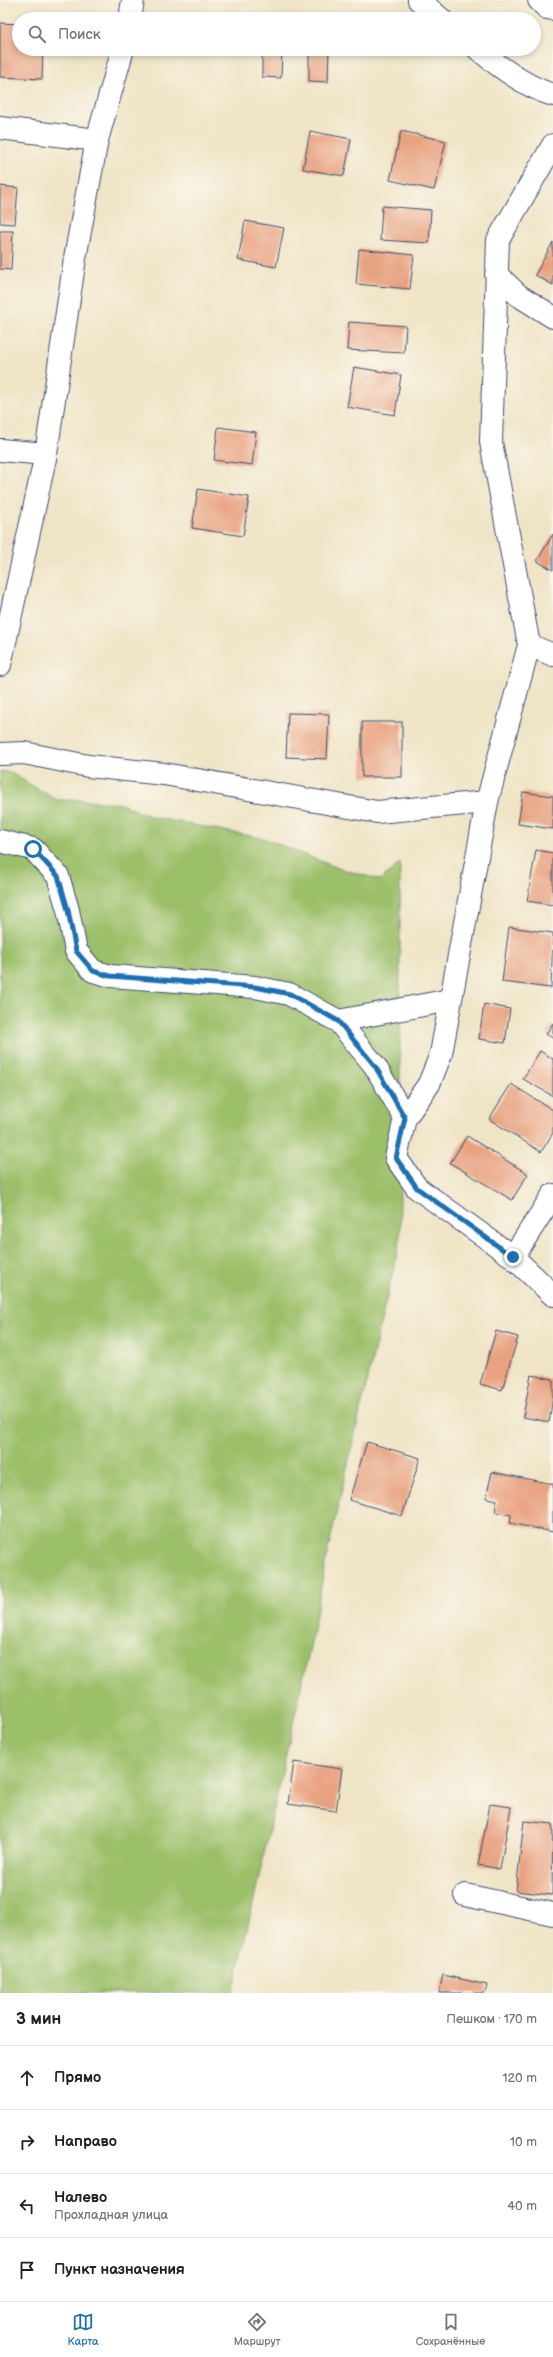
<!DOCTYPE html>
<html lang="ru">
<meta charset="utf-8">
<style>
body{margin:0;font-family:"Balsamiq Sans",sans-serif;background:#f2f2f2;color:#202124}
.stop{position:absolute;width:12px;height:12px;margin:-9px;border:3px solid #1f6fb2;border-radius:50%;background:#fff}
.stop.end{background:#1f6fb2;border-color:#fff;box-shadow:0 1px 4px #0008}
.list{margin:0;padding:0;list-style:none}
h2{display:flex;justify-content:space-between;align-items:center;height:52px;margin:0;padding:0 16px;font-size:17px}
h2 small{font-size:13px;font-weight:400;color:#757577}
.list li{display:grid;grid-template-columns:26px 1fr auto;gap:12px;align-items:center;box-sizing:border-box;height:64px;padding:0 16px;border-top:1px solid #e0e0e0}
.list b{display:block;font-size:15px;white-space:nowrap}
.list p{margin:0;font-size:13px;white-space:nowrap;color:#757577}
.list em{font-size:13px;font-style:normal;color:#757577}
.icon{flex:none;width:22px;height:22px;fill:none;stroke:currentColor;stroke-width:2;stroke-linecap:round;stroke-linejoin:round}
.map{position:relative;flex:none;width:553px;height:1993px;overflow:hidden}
.search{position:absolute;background:#fff;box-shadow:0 2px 6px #0003;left:12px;right:12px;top:12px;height:44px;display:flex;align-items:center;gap:10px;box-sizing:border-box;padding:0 14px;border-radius:22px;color:#757577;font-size:15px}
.sheet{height:308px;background:#fff}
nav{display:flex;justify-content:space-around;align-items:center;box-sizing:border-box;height:56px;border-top:1px solid #e0e0e0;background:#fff;font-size:11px;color:#757577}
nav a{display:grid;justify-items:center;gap:2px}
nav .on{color:#1f6fb2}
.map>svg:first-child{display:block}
.green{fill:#9cc06a;stroke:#5c7864}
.building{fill:#e8a280}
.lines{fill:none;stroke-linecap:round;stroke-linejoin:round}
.street-casing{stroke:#3b4a6e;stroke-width:24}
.street{stroke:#fff;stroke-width:22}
.route{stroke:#1f6fb2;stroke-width:5}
</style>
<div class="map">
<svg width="553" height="1993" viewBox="0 0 553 1993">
<rect width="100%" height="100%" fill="#fbf7ec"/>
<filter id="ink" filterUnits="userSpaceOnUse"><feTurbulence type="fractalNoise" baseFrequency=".025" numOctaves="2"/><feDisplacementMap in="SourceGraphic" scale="8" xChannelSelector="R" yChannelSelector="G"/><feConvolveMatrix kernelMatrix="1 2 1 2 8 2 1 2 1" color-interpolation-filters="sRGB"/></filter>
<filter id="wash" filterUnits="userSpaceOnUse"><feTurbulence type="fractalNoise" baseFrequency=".012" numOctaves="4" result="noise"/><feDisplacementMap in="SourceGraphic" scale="16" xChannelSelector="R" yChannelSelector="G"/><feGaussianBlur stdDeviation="0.9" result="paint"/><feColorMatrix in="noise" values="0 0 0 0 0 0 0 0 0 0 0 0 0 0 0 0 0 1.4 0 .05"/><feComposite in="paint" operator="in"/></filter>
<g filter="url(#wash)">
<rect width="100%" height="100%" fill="#efe4c6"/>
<path class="green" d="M0 771 11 773 57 800H81L121 804 152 817 266 839 338 868 380 880 400 863V1240L327 1554 310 1647 233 1993H0Z"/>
<g id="blocks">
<g class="building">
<path d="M0 23 19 24V49H43L42 79 0 77Z"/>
<path d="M262 49H282L281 78 262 77Z"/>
<path d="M309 49H329L328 82 309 81Z"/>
<path d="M310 131 351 139 344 176 303 169Z"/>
<path d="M401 131 446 141 434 190 390 180Z"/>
<path d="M0 186 18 188 15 224 0 223Z"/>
<path d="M382 206 431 210 429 243 380 240Z"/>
<path d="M245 221 284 228 276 267 238 260Z"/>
<path d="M0 231H13L11 270 0 269Z"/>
<path d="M553 242V285L535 275Z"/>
<path d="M359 249 414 255 410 289 356 284Z"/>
<path d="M349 322 406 326 404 353 347 350Z"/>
<path d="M354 367 401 375 395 415 347 407Z"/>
<path d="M218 427 256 432 252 465 214 460Z"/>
<path d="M198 489 249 497 243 536 192 528Z"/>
<path d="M553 534V570L537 561Z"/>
<path d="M288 713 329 714 327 759 286 757Z"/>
<rect x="362" y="722" width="40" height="55"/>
<path d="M523 792 553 796V829L518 824Z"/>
<path d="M536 850 553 853V905L527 901Z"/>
<path d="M509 927 553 933 551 988 502 982Z"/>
<path d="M484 1004 510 1009 505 1043 479 1039Z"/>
<path d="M553 1023V1038L546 1034Z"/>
<path d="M540 1051 553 1059V1096L523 1079Z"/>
<path d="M511 1084 553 1110V1133L541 1152 489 1119Z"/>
<path d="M467 1136 528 1174 512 1200 450 1163Z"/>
<path d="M496 1331 518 1337 502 1390 480 1384Z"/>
<path d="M531 1375 553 1379V1397L549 1422 523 1417Z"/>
<path d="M367 1442 420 1458 402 1516 349 1500Z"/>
<path d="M492 1472 553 1484V1532L510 1523 511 1515 495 1512 497 1500 486 1498Z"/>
<path d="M294 1762 342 1769 336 1811 288 1804Z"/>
<path d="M490 1804 511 1807 500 1869 478 1865Z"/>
<path d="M524 1821 553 1824 552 1895 516 1891Z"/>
<path d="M443 1975 487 1985 485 1993H439Z"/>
</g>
</g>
</g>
<g filter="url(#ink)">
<use href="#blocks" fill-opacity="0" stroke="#3b4a6e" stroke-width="1"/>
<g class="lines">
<defs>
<g id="street">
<path d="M419 0 441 19"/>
<path d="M539 0 547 8 553 9"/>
<path d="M130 19 133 0"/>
<path d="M478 49C499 67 526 87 553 95"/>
<path d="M0 128 97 140"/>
<path d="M553 145 498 240 491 442 529 645 487 802 441 1054 429 1084 405 1118 396 1158 417 1188 513 1257 553 1295"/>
<path d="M496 274 518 295 553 317"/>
<path d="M0 450 46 454"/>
<path d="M529 645 553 655"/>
<path d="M0 665 46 454 75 258 97 140 123 49"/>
<path d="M0 754 24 753 88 766 164 774 377 812 487 802"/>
<path d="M0 841 33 849 58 876 68 910 76 951 93 971 111 976 255 987 289 994 338 1021 375 1066 405 1118"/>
<path d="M338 1021 450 1000"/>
<path d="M513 1257 553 1195"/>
<path d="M465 1895 553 1914"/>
</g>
</defs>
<use href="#street" class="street-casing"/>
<use href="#street" class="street"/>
</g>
</g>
<g class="lines" filter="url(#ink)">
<path class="route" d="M33 849 58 876 68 910 76 951 93 971 110 976 255 987 290 994 338 1021 375 1066 405 1118 396 1158 417 1188 513 1257"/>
</g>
</svg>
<div class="stop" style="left:33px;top:849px"></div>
<div class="stop end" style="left:513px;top:1257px"></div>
<div class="search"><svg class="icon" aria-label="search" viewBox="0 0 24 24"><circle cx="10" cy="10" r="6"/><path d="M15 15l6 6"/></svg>Поиск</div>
</div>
<section class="sheet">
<h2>3 мин<small>Пешком · 170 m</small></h2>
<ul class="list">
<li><svg class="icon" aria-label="ahead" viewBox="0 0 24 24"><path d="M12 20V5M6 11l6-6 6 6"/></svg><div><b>Прямо</b></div><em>120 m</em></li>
<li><svg class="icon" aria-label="right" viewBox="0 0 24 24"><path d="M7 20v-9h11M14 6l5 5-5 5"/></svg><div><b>Направо</b></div><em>10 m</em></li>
<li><svg class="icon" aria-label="left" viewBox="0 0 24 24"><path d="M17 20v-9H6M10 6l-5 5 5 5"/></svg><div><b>Налево</b><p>Прохладная улица</p></div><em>40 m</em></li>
<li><svg class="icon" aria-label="arrive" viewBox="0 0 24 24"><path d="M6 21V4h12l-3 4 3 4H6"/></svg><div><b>Пункт назначения</b></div></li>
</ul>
</section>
<nav>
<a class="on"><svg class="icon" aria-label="map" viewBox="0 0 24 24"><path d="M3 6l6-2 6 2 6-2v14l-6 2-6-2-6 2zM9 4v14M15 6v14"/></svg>Карта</a>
<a><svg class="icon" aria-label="directions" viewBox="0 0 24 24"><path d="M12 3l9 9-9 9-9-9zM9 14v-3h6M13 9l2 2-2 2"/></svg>Маршрут</a>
<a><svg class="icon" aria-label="saved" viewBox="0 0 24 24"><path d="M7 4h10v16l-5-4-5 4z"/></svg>Сохранённые</a>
</nav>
